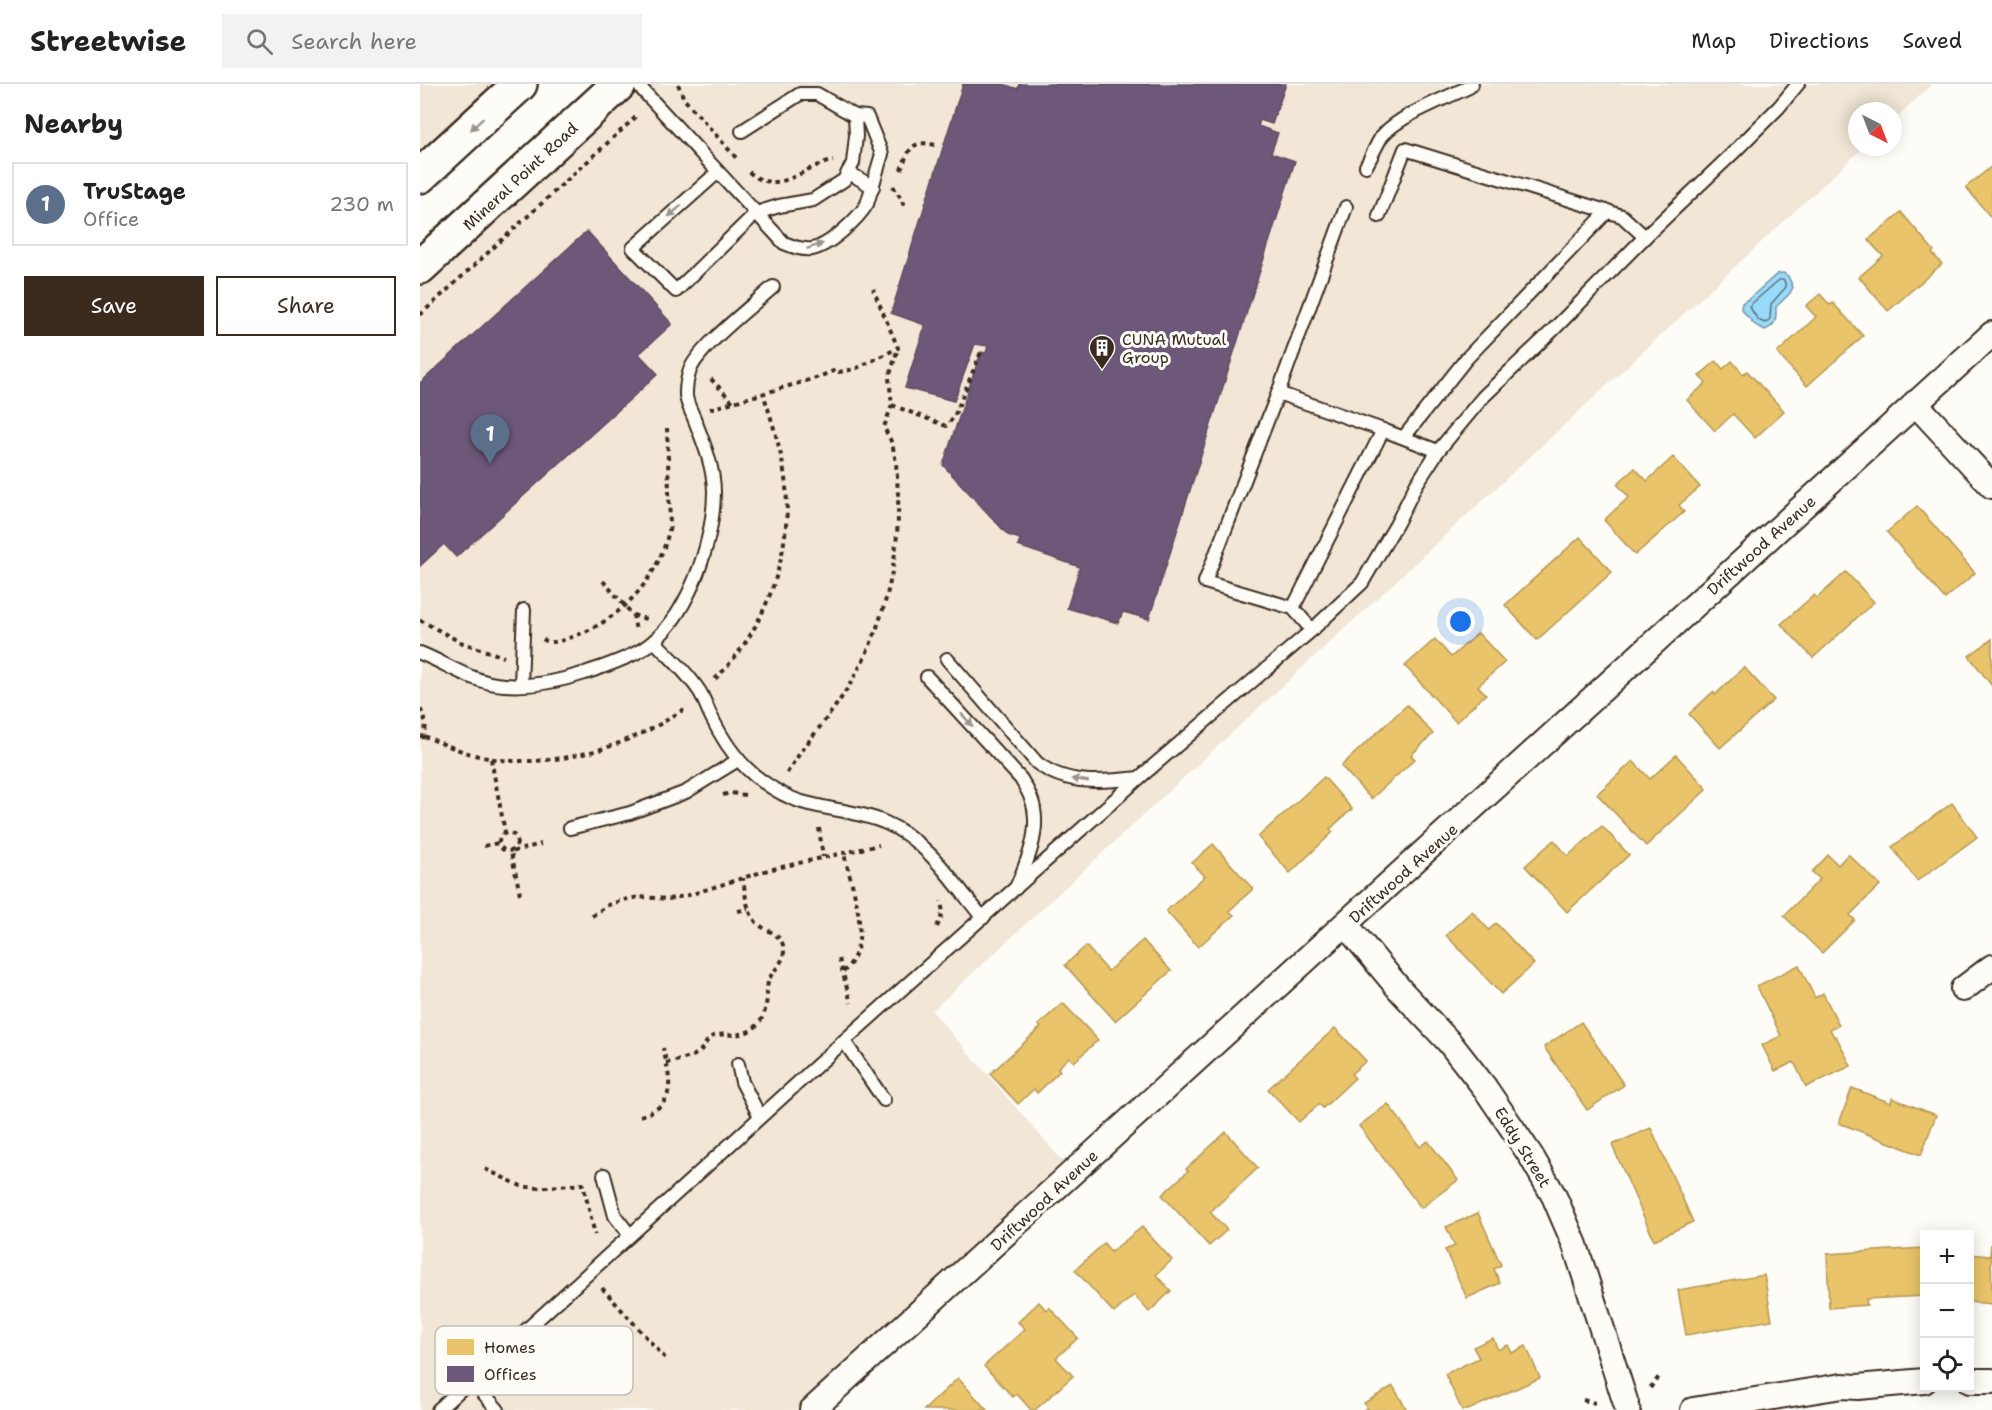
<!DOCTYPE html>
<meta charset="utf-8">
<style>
body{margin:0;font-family:"Shantell Sans",sans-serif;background:#f2f2f2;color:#222}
.controls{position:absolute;right:18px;bottom:18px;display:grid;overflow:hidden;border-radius:0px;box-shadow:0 3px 15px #0003}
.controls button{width:54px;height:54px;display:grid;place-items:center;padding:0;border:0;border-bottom:2px solid #e0e0e0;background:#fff;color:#222;font:30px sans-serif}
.compass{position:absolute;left:1428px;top:18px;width:54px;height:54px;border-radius:50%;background:#fff;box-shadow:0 3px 15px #0003;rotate:138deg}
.you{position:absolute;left:1041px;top:538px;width:21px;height:21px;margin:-15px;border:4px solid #fff;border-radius:50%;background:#1a73e8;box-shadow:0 0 0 9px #1a73e833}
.badge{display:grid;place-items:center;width:39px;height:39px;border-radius:50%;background:#3b2a1e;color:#fff;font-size:20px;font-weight:700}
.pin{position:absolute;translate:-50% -50px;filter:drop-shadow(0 2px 3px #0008)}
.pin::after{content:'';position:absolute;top:32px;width:21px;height:18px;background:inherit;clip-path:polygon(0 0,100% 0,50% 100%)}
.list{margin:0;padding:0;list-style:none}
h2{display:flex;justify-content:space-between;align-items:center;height:78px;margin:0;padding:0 24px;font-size:26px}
h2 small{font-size:20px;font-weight:400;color:#767676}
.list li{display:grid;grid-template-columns:39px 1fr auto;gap:18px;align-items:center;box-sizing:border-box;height:84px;margin:0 12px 12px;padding:0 12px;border:2px solid #e0e0e0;border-radius:0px}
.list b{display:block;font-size:22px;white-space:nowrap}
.list p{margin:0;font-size:20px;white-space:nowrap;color:#767676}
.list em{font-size:20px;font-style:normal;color:#767676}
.actions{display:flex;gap:12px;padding:18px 24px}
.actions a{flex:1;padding:14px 0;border:2px solid #3b2a1e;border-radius:0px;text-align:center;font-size:21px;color:#3b2a1e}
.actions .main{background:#3b2a1e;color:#fff}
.icon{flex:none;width:33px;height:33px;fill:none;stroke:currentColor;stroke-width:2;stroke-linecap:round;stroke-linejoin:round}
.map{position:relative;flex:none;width:1572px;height:1326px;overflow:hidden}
header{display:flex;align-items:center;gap:36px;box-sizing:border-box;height:84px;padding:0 30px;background:#fff;border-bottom:2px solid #e0e0e0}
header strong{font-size:28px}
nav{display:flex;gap:33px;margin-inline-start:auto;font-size:21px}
.search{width:420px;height:54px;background:#f2f2f2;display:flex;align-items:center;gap:15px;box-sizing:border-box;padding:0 21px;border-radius:0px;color:#767676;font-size:22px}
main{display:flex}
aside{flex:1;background:#fff}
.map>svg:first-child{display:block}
.built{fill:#f2e7d6}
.water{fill:#98dafa;stroke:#7394a2;stroke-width:1.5}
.homes{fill:#e9c46a;stroke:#b59653;stroke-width:1.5}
.offices{fill:#6d597a;stroke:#5e4b5e;stroke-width:1.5}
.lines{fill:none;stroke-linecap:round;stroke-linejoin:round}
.shore{stroke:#607076;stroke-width:1.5}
.service-casing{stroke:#3b2a1e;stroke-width:16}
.minor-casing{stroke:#3b2a1e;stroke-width:28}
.secondary-casing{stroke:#3b2a1e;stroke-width:38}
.path{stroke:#3b2a1e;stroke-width:4;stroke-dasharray:4.5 4.5;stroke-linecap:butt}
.service{stroke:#fdfcf7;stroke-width:12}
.minor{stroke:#fdfcf7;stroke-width:24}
.secondary{stroke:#fdfcf7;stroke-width:33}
.oneway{fill:#9c938a}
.labels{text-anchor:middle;stroke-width:6;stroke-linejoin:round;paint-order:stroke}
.street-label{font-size:16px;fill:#3b2a1e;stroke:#fdfcf7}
.poi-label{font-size:16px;fill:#3b2a1e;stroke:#fdfcf7;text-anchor:start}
.key{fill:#fdfcf7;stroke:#c3bdb6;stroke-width:1.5}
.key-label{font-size:16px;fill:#3b2a1e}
</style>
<header>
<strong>Streetwise</strong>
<div class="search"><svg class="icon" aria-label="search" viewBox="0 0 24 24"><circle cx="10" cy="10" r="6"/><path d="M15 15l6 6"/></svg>Search here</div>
<nav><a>Map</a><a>Directions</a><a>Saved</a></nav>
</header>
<main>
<aside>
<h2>Nearby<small></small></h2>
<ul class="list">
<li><span class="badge" style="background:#5c6f8a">1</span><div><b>TruStage</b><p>Office</p></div><em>230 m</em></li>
</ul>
<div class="actions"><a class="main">Save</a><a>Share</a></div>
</aside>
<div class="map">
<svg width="1572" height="1326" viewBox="0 0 1572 1326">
<rect width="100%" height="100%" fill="#fdfcf7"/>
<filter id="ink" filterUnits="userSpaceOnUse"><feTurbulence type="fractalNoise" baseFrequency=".0167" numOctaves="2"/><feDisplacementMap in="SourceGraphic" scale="12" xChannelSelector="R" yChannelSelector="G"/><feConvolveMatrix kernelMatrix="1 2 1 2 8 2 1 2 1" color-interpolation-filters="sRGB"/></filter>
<g filter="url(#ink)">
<g class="built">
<path d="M0 0H100L0 92Z"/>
<path d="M199 0H1512L1473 37V27H1437V63H1444L512 927 653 1089 392 1326H0V183Z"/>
</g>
<path class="water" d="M1363 189 1368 192 1373 203 1370 209 1356 223C1356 233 1357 242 1345 246L1335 241 1321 225 1322 219 1330 214 1357 190Z"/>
<g class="homes">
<path d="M1572 82V135L1546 103Z"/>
<path d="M1481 128 1514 167 1512 169 1522 180 1468 227 1439 193 1463 172 1448 156Z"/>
<path d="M1400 210 1410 221 1413 219 1443 252 1387 302 1357 269 1396 233 1386 222Z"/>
<path d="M1296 277 1303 285 1312 277 1323 290 1327 287 1364 327 1335 354 1313 330 1295 347 1267 316 1286 299 1279 292Z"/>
<path d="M1253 373 1280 403 1259 421 1264 428 1215 471 1184 436 1209 413 1197 400 1215 384 1227 397Z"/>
<path d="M1497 422 1555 489 1525 515 1467 448Z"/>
<path d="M1160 453 1192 488 1117 556 1085 521Z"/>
<path d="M1426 488 1454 518 1393 574 1361 540 1394 511 1397 514Z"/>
<path d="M1058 549 1085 578 1058 602 1066 610 1036 638 985 582 1015 555 1031 573Z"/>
<path d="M1572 555V602L1549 572Z"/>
<path d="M1324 583 1354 616 1300 664 1269 630 1293 608 1295 611Z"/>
<path d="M987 621 1013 650 991 671 995 675 951 715 921 682Z"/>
<path d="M1256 671 1287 705 1226 762 1177 710 1213 677 1230 695Z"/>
<path d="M904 693 932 725 910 745 913 748 870 789 838 753Z"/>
<path d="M1532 719 1557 753 1497 797 1472 763Z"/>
<path d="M1182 742 1209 771 1147 828 1105 782 1134 756 1148 772Z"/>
<path d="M793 760 833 805 809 827 814 831 778 863 746 827 785 792 772 779Z"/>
<path d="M1428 770 1460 801 1430 831 1435 836 1402 869 1364 832 1400 795 1392 788 1408 771 1418 781Z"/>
<path d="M1052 827 1069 846 1076 839 1114 880 1081 910 1026 851Z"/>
<path d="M723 856 751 887 695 937 645 881 666 862 688 887Z"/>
<path d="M1379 881 1395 914 1403 909 1419 941 1410 945 1414 953 1416 952 1431 982 1386 1003 1374 978 1355 987 1342 961 1361 952 1337 902Z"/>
<path d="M643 919 678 956 654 978 649 973 638 984 640 987 617 1009 614 1005 598 1020 570 990 621 943 618 941Z"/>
<path d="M1161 938 1204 1001 1167 1026 1124 963Z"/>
<path d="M915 944 946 977 931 990 935 994 903 1024 899 1020 879 1038 848 1005Z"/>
<path d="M1432 1004 1471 1019 1472 1014 1516 1031 1501 1071 1419 1039Z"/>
<path d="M968 1020 1000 1063 1008 1057 1038 1096 1001 1124 939 1042Z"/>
<path d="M1231 1044 1273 1138 1234 1156 1192 1061Z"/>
<path d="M806 1048 838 1084 790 1128 807 1146 789 1162 742 1111 768 1087 766 1085Z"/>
<path d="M1058 1129 1081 1181 1074 1185 1080 1199 1047 1214 1025 1166 1035 1162 1026 1143Z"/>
<path d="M722 1143 752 1176 736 1191 751 1207 729 1228 714 1211 694 1229 655 1186 684 1159 691 1168Z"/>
<path d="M1571 1159 1572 1220 1550 1218V1170L1570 1172Z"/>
<path d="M1503 1164 1504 1212 1446 1215 1447 1221 1409 1224 1407 1170Z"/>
<path d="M1344 1191 1352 1236 1266 1251 1258 1206Z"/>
<path d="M619 1218 626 1226 629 1223 658 1254 636 1274 653 1292 615 1326H611L597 1310 593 1313 564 1282 605 1245 598 1238Z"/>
<path d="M1073 1254 1078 1266 1088 1261 1092 1269 1106 1262 1120 1294 1048 1326H1042L1025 1290 1059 1274 1053 1263Z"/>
<path d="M538 1294 567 1326H504Z"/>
<path d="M973 1302 987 1326H943L947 1324 944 1319Z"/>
</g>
<g class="offices">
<path d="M543 0H583L598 5 599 0H866L852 40 840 36 838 42 858 49 851 69 875 77 729 535 703 528 698 539 647 524 660 483 598 462 600 455 588 451 523 381 561 268 566 269 568 262 555 260 534 317 485 304 505 241 471 229Z"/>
<path d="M167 147 252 240 219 270 238 290 36 473 24 460 0 482V299Z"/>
</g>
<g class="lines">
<path class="shore" d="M1359 196H1364L1366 203 1351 220 1350 235 1345 239 1338 236 1329 222Z"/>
<defs>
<g id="service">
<path d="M217 0 364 159C374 163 382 166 392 165 409 162 438 135 447 120L462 70 447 33 435 32 397 10H380L322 47"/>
<path d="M946 82C952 72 956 61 962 52 978 32 1026 14 1049 3L1052 0"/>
<path d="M298 88 213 164 256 207 336 129 359 122 393 116 424 96 433 79 436 52 435 32"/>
<path d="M428 88 453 103"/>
<path d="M959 132 985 65 1202 132 1225 153"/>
<path d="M858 309 963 346 1018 367"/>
<path d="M984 353 1046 275 1188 127"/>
<path d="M873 524 963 346"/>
<path d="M892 546 873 524 785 498 858 309 926 123"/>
<path d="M234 557C250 573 267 588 280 608 284 615 287 624 291 632 302 655 315 675 334 691 348 702 365 713 382 718 409 726 439 727 466 739 508 757 535 801 563 834"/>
<path d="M0 569C28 580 53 599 84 601 111 603 140 597 165 589 185 582 205 576 223 565 267 538 294 458 294 408 294 383 283 357 274 334 271 327 265 316 266 309 266 302 268 292 270 286 279 263 332 222 353 203"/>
<path d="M527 575 617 679C647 702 683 698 719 694"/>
<path d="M507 593 601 695C606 704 613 714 614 725 619 752 606 780 596 804"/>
<path d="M101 600 104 526"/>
<path d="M150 744 210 729 266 708 318 676"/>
<path d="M424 957 464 1016"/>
<path d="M318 980 322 998 340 1033"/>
<path d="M184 1091 195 1132 209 1150"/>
<path d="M51 1295 78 1326"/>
<path d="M18 1326 435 947 719 694 892 546 942 499 977 439 996 401 1018 367 1063 313 1132 247 1225 153 1312 70 1359 23 1378 0"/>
</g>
<g id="minor">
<path d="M1495 319 1572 402"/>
<path d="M926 841 981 907 1029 958 1065 1004 1111 1072 1134 1112 1155 1161 1208 1326"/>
<path d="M1543 905 1572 883"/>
<path d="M1550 1297H1572"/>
<path d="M392 1326 1572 250"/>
<path d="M1273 1326 1422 1302 1438 1303 1504 1297"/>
</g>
<g id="secondary">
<path d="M0 92 100 0"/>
<path d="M0 183 199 0"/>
</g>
</defs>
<use href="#service" class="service-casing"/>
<use href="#minor" class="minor-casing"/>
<use href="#secondary" class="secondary-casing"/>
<g class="path">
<path d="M258 0 264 15 318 76"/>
<path d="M481 86C489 66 491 55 515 61"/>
<path d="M329 88C359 114 382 82 413 77"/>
<path d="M473 102 481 114 485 125"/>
<path d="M0 231 218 31"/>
<path d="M291 295 313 318"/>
<path d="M472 321 526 342 534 333 561 268"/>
<path d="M290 325 396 294 416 286 419 288 435 285 478 264 453 205"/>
<path d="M183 497 213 531 216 547"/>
<path d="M213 531 229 536"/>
<path d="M0 536 40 558 84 573"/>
<path d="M123 555C130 561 141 557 149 554 200 538 241 493 250 441L247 344"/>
<path d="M295 595C345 547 372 471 366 403 363 371 353 340 343 309"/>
<path d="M0 625C7 635 8 647 0 657"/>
<path d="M4 652C26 661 50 672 74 675 120 682 176 671 218 651 235 644 250 634 266 624"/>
<path d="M71 675 85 748"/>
<path d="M367 689C386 657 414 629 433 595 465 540 480 473 478 410 477 395 477 378 473 364 472 357 467 350 464 343L472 321 469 294 478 264"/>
<path d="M303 711 311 709 325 711"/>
<path d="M399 744 403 773"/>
<circle cx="88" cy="758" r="9"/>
<path d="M64 762 78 759"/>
<path d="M100 810 91 768 121 760"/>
<path d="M318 827 328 825"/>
<path d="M172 832 188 821 203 816 219 813 249 815 269 811 348 786 459 761"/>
<path d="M517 843 523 829 521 817"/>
<path d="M419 875 431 919"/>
<path d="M423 888C455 859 432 805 424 769"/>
<path d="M246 979C258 976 272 975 281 966 285 961 287 955 293 952 301 949 311 952 320 950 340 946 346 931 347 912 347 908 347 903 348 898 352 885 368 878 363 861 359 848 344 847 336 838 326 826 325 808 323 794"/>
<path d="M220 1032C259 1021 250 995 243 964"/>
<path d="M65 1085 101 1102 115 1104 163 1100 175 1151"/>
<path d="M182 1204 245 1274"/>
<path d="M1230 1304 1239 1293"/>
<path d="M1163 1316 1175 1319"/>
</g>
<use href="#service" class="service"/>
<use href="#minor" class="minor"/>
<use href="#secondary" class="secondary"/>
</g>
<defs><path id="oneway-solid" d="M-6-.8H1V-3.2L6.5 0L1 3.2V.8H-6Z" transform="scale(1.5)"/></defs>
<g class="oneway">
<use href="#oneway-solid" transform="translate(57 40) rotate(137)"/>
<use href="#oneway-solid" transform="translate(255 127) rotate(139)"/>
<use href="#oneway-solid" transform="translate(395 162) rotate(-18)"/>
<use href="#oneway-solid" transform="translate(547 636) rotate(48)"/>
<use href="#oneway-solid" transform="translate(660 696) rotate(-171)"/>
</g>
</g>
<defs>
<symbol id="building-pin" viewBox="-11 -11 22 30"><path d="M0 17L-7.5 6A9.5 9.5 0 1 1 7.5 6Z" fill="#3b2a1e" stroke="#fdfcf7"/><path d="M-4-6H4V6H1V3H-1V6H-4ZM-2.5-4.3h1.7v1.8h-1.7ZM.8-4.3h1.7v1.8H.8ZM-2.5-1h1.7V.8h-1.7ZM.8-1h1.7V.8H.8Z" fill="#fff"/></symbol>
</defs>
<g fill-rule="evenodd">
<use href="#building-pin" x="667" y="249" width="30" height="40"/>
</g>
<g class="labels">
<g class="street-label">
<text transform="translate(100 92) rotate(-43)" y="6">Mineral Point Road</text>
<text transform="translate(1341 461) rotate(-42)" y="6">Driftwood Avenue</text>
<text transform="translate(983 789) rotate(-42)" y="6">Driftwood Avenue</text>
<text transform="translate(1103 1063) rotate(58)" y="6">Eddy Street</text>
<text transform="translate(624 1116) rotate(-43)" y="6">Driftwood Avenue</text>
</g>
<g class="poi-label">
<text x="702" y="261">CUNA Mutual<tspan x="702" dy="18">Group</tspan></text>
</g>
</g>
<rect x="15" y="1242" width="198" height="69" rx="9" class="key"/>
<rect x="27" y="1255" width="27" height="16" fill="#e9c46a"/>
<rect x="27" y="1282" width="27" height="16" fill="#6d597a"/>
<g class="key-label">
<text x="64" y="1269">Homes</text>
<text x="64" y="1296">Offices</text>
</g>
</svg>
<div class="controls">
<button>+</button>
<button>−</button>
<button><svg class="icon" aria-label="locate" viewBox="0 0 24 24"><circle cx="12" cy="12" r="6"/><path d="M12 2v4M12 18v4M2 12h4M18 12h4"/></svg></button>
</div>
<svg class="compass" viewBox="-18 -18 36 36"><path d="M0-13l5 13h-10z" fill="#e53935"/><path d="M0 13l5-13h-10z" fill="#767676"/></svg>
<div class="you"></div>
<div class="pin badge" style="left:70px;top:380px;background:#5c6f8a">1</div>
</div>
</main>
